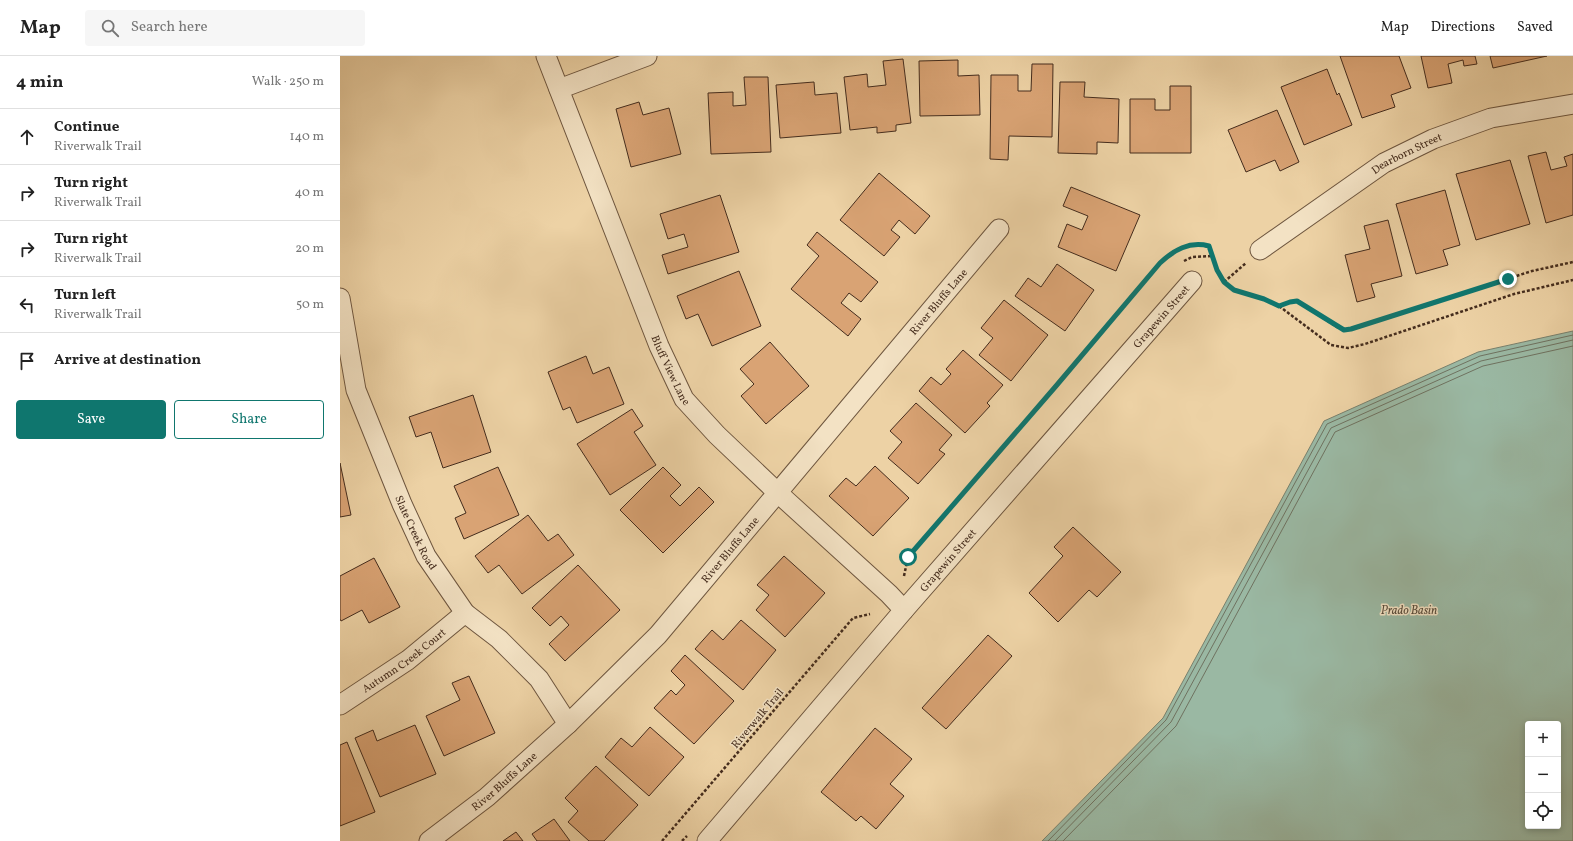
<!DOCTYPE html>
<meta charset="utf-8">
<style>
body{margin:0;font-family:Vollkorn,serif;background:#f6f6f6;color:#222}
.controls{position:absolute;right:12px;bottom:12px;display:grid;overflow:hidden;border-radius:4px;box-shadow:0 2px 6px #0003}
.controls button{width:36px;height:36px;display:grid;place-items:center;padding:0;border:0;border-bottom:1px solid #e0e0e0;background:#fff;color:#222;font:20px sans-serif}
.stop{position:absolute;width:12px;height:12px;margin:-9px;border:3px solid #0f766e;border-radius:50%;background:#fff}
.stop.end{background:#0f766e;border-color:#fff;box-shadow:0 1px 4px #0008}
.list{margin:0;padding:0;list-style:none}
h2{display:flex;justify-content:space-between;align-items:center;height:52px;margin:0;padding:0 16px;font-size:17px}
h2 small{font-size:13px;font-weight:400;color:#767676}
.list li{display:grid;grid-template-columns:26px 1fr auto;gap:12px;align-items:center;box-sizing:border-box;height:56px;padding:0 16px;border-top:1px solid #e0e0e0}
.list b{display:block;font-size:15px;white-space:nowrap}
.list p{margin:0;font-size:13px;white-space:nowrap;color:#767676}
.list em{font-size:13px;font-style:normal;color:#767676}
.actions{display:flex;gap:8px;padding:12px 16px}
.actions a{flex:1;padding:9px 0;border:1px solid #0f766e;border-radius:4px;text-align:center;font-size:14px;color:#0f766e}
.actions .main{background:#0f766e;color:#fff}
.icon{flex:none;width:22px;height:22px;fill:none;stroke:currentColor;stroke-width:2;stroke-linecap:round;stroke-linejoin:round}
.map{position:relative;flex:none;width:1233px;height:785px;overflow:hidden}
header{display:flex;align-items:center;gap:24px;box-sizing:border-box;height:56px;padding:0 20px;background:#fff;border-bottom:1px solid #e0e0e0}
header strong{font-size:19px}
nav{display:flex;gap:22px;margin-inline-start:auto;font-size:14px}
.search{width:280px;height:36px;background:#f6f6f6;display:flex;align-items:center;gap:10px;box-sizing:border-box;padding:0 14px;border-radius:4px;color:#767676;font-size:15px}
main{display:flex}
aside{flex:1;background:#fff}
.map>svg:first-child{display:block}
.water{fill:#9ab8a3;stroke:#78806d;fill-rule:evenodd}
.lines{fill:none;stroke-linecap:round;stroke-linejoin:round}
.shore{stroke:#6f7260;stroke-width:1}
.building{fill:#d9a374;stroke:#442c1d}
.minor-casing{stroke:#6e563f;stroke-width:21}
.path{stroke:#442c1d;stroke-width:2.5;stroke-dasharray:3 2;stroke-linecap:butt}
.minor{stroke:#f3e2c4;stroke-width:19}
.route{stroke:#0f766e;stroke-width:5}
.labels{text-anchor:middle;stroke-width:3;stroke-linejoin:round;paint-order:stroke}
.street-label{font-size:11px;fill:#442c1d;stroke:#f3e2c4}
.water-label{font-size:12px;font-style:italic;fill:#554838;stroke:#f3e2c4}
</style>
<header>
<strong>Map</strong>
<div class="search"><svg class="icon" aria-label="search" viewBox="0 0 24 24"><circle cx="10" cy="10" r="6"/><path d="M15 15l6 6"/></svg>Search here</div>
<nav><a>Map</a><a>Directions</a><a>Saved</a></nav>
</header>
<main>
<aside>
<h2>4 min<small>Walk · 250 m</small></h2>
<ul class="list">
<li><svg class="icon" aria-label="ahead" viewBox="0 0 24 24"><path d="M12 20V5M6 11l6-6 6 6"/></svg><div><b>Continue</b><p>Riverwalk Trail</p></div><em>140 m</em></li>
<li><svg class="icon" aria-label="right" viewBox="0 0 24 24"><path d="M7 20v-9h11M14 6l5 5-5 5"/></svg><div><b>Turn right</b><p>Riverwalk Trail</p></div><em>40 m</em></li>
<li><svg class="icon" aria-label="right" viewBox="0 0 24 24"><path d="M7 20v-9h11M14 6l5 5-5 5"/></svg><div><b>Turn right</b><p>Riverwalk Trail</p></div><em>20 m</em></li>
<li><svg class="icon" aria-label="left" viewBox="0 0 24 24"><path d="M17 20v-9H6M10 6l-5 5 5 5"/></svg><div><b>Turn left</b><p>Riverwalk Trail</p></div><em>50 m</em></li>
<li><svg class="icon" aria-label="arrive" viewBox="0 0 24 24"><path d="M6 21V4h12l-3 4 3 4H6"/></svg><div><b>Arrive at destination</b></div></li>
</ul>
<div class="actions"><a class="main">Save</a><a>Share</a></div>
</aside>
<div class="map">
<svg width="1233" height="785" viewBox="0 0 1233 785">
<rect width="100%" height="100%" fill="#edd2a5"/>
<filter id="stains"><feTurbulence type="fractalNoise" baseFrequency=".005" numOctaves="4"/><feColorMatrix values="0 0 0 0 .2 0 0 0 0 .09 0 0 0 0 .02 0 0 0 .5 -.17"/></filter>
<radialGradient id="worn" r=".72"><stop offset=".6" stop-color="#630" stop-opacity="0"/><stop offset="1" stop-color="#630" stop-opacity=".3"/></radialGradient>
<path class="water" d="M1233 275V785H702L823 662 984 365 1138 296ZM1188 668H1218V770H1188Z"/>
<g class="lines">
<g class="shore">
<path d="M708 785 826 664 987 368 1140 300 1233 279"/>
<path d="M715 785 831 666 991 372 1141 305 1233 284"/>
<path d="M723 785 836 670 995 376 1143 310 1233 290"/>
</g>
</g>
<g class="building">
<path d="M1000 0H1059L1071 32 1051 39 1055 51 1022 62Z"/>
<path d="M1081 0H1135L1137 8 1124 10 1123 4 1108 8 1112 27 1088 32Z"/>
<path d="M1150 0H1207L1153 12Z"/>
<path d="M563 3 571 67 556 69V75L537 77V71L510 74 504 21 527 18 528 31 546 29 543 5Z"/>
<path d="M618 4V20L639 19 640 59 580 60 579 5Z"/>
<path d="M692 8H713L712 81 669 80 668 104 650 103 651 19H678V35H691Z"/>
<path d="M987 13 997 39 999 37 1012 69 964 89 941 31Z"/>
<path d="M404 21H428L431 96 371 98 368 37 393 36V50L406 49Z"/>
<path d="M474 26 475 39 497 37 501 77 440 82 436 29Z"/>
<path d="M720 26H745L744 41 779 43 778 87 757 86V98L718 97Z"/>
<path d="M830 30H851V97H790V43H815V54H830Z"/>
<path d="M299 46 303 59 329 52 341 98 291 111 276 53Z"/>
<path d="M937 54 959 106 940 115 935 104 906 116 888 74Z"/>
<path d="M1206 96 1211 114 1227 110 1224 101 1233 98V159L1206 167 1188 100Z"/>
<path d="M1170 104 1190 168 1136 184 1116 118Z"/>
<path d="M539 117 590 160 575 178 559 164 551 174 560 181 544 200 500 164Z"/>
<path d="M731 131 800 159 776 215 718 191 727 168 742 174 748 160 723 150Z"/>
<path d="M1105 134 1120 189 1103 194 1108 209 1076 218 1056 148Z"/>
<path d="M380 139 399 196 328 218 322 199 348 191 344 178 328 183 320 158Z"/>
<path d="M1048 164 1062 220 1031 228 1035 241 1017 246 1005 199 1030 193 1024 170Z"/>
<path d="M477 176 538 226 521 246 509 237 501 247 521 263 508 280 451 233 479 200 467 189Z"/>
<path d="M717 208 754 234 725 275 675 240 688 222 701 231Z"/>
<path d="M399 215 421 270 372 290 358 258 346 263 337 240Z"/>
<path d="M664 244 708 279 671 325 639 299 653 282 641 272Z"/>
<path d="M430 286 469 330 426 368 401 340 414 328 400 313Z"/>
<path d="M623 294 663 329 647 347 650 350 625 377 579 335 591 321 601 329 611 318 606 313Z"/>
<path d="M246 300 253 318 269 311 284 348 237 367 230 351 223 354 208 316Z"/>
<path d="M133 339 151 396 103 412 91 376 76 381 69 361Z"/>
<path d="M576 347 612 379 599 394 605 398 578 428 548 402 562 386 550 375Z"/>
<path d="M292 353 303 370 294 376 316 409 270 439 237 388Z"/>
<path d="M0 407 11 459 0 461Z"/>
<path d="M535 410 569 442 533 480 489 440 506 422 516 430Z"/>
<path d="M158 411 179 459 124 483 115 462 126 457 114 430Z"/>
<path d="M323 411 341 429 330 440 340 450 359 431 374 446 323 497 280 454Z"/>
<path d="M188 459 208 485 218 478 234 499 182 538 159 509 148 517 135 500Z"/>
<path d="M733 471 781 516 757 541 749 534 718 566 689 537 723 500 714 491Z"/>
<path d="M444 500 485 537 445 581 416 554 429 539 417 529Z"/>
<path d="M34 502 60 551 29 567 22 554 1 565 0 563V520Z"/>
<path d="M238 509 280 554 225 605 209 588 229 569 221 560 210 570 192 552Z"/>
<path d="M401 564 436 594 403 634 355 593 372 574 383 584Z"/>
<path d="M648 579 672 600 606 673 582 652Z"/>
<path d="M345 599 394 645 354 688 314 652 331 634 336 639 345 629 331 615Z"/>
<path d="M129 620 155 677 104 700 86 660 120 644 112 627Z"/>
<path d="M75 669 96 718 40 741 15 682 33 674 37 685Z"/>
<path d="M310 671 344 701 309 740 265 701 281 682 292 691Z"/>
<path d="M535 672 572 703 550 728 564 740 536 773 521 760 516 765 481 736Z"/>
<path d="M7 686 35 756 0 770V689Z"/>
<path d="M256 710 298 749 264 785H249L228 766 238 755 225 742Z"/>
<path d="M214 763 230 785H197L192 778Z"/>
<path d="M176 776 183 785H163Z"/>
</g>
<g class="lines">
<defs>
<g id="minor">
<path id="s1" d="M206 0 319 290 344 343 377 379 438 437 549 538 564 554"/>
<path d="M219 33 307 0"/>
<path id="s2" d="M920 194 1044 107 1093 83 1151 62 1233 48"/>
<path id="s3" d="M0 242 16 334 62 448 86 500 125 557 159 583 199 623 228 668"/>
<path id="s4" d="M0 649 68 604 125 557"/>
<path id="s5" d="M89 785 147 741 228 668 318 579 659 173"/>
<path id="s6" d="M367 785 564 554 852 225"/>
</g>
</defs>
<use href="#minor" class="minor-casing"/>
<g class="path">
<path d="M844 205 852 201 873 200"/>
<path d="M884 226 906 207"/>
<path d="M939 250 950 246 957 245 997 271 1004 274 1011 273 1192 215 1233 206"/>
<path d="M564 520 568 501 716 330 820 207C834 194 849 185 869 191L877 214 884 226 894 234 924 243 939 250 991 289 1008 292 1025 288 1174 238 1233 224"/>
<path d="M322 785 513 562 530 558"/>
<path d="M342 785 347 780"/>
</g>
<use href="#minor" class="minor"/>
</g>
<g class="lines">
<path class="route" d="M568 501 716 330 820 207C834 194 849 185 869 190L877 214 884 226 894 234 924 243 939 250 950 246 957 245 1004 274 1011 273 1168 223"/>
</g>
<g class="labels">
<g class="street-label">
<text dy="4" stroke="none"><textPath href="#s2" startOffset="176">Dearborn Street</textPath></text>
<text dy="4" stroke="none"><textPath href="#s5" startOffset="744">River Bluffs Lane</textPath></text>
<text dy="4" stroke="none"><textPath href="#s6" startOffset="694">Grapewin Street</textPath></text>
<text dy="4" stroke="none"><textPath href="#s1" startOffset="338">Bluff View Lane</textPath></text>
<text dy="4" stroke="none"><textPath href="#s3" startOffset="248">Slate Creek Road</textPath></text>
<text dy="4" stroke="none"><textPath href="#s5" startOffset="420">River Bluffs Lane</textPath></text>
<text dy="4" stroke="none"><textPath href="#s6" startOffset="370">Grapewin Street</textPath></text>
<text dy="4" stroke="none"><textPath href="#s4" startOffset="78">Autumn Creek Court</textPath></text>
<text transform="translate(417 662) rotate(-50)" y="4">Riverwalk Trail</text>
<text dy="4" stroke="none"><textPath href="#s5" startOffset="96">River Bluffs Lane</textPath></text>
</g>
<g class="water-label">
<text x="1069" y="558">Prado Basin</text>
</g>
</g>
<rect width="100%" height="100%" filter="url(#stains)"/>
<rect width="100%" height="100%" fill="url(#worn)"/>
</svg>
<div class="controls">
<button>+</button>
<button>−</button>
<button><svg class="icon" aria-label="locate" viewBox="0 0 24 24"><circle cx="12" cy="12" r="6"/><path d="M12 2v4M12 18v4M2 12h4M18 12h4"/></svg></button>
</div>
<div class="stop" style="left:568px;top:501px"></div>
<div class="stop end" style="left:1168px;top:223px"></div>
</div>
</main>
